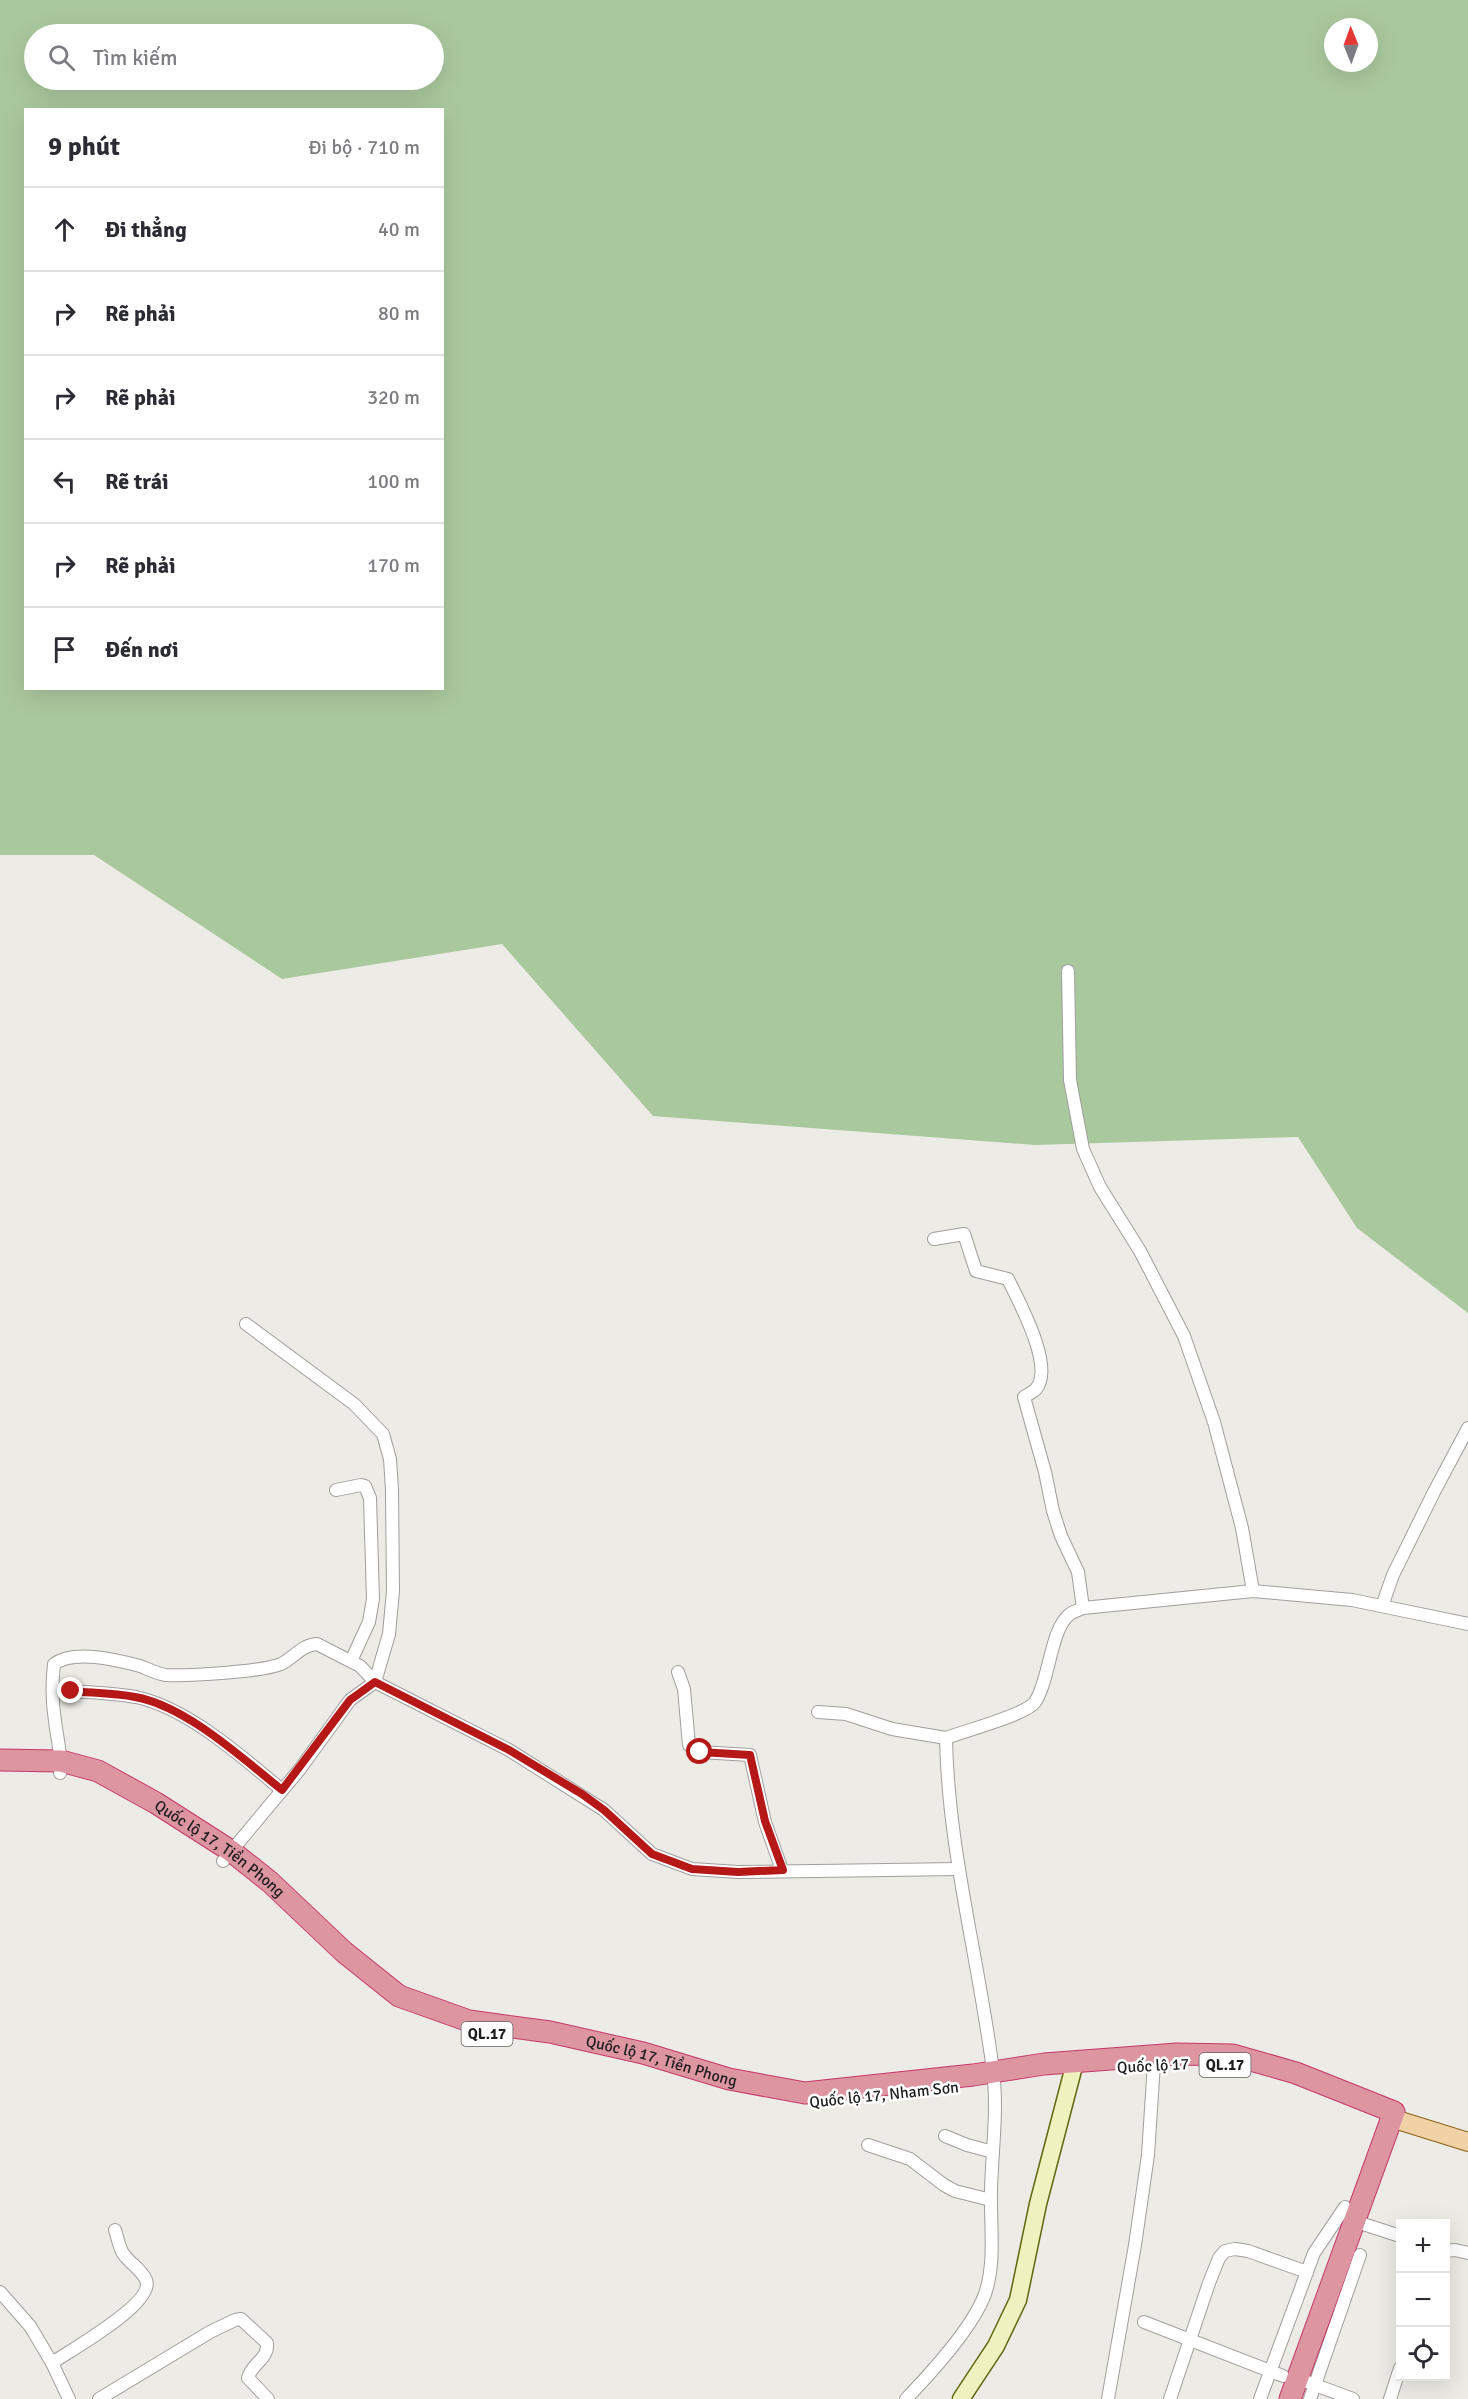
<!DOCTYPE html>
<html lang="vi">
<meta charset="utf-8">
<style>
body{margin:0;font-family:Signika,sans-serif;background:#f2f2f3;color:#2b2b33}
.controls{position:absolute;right:18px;bottom:18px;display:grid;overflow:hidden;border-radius:0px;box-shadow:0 6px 24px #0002}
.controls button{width:54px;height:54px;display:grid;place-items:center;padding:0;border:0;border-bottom:2px solid #e1e1e2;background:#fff;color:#2b2b33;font:30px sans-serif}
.compass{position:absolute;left:1324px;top:18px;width:54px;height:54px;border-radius:50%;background:#fff;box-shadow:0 6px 24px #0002;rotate:359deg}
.stop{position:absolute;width:18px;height:18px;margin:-14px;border:4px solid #b51816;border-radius:50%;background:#fff}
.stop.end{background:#b51816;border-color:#fff;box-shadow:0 2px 6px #0008}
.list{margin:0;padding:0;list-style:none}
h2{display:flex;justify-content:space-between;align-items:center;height:78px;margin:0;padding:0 24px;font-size:26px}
h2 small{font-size:20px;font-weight:400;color:#7c7c81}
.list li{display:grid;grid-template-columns:39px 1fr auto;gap:18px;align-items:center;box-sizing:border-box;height:84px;padding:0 24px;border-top:2px solid #e1e1e2}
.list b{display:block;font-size:22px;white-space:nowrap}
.list em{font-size:20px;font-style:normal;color:#7c7c81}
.icon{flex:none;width:33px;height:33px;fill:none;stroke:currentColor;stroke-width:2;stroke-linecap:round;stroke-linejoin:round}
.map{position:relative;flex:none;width:1468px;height:2399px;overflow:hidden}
.search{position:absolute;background:#fff;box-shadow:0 6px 24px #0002;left:24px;top:24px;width:420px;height:66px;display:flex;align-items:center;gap:15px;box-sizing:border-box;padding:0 21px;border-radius:33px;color:#7c7c81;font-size:22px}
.panel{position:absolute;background:#fff;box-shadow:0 6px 24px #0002;left:24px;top:108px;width:420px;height:582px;border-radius:0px}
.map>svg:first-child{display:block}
.forest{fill:#aac89e;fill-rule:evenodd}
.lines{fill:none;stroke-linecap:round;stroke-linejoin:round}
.street-casing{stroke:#9f9f9f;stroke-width:14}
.secondary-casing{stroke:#5e6811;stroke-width:19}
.primary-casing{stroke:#876110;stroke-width:20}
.highway-casing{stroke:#c63867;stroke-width:23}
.street{stroke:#fff;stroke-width:12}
.secondary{stroke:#eff2be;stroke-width:16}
.primary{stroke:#f1d1a6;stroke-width:18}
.highway{stroke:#dc95a1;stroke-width:21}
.route{stroke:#b51816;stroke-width:8}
.labels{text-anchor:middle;stroke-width:5;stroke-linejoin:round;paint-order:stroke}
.shield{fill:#fff;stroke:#626262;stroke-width:1.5}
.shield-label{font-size:15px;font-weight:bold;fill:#1e1e1e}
.street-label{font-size:16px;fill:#1e1e1e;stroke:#fff}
</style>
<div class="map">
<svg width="1468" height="2399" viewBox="0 0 1468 2399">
<rect width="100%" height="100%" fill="#edebe5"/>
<path class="forest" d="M0 0H1468V1313L1357 1228 1298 1137 1035 1145 653 1116 502 944 282 979 94 855H0ZM1333 27H1369V63H1333ZM34 34H434V80H34ZM26 110H442V688H26Z"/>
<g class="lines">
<defs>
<g id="street">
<path d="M1068 971 1070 1080 1083 1149 1100 1187 1140 1251 1184 1336 1214 1422 1242 1528 1253 1591"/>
<path d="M934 1239 964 1234 976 1271 1008 1279C1019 1302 1055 1367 1036 1389 1033 1392 1027 1395 1024 1397L1045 1472 1053 1511 1061 1536 1078 1572 1083 1608"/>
<path d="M336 1490 361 1485 365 1486 370 1498 373 1599 369 1622 351 1661"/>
<path d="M1382 1606 1393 1575 1434 1492 1468 1428"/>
<path d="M678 1672 684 1689 689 1745 700 1752 750 1755 765 1822 782 1870"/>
<path d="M53 1690C80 1692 109 1692 136 1697 188 1708 242 1757 282 1790"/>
<path d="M818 1712 846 1714 892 1729 946 1738"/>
<path d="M60 1773C62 1754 57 1739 55 1721 52 1703 52 1682 54 1664 74 1649 118 1660 140 1666 148 1669 157 1674 166 1675 189 1676 261 1672 281 1664 294 1658 301 1645 317 1644L360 1666 375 1682 509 1750 604 1810 652 1854 692 1869 738 1872 959 1869"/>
<path d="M223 1861 300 1769 350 1700 375 1682 389 1634 393 1591 392 1490 390 1459 383 1434 354 1404 246 1324"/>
<path d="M945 2136 967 2145 993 2152"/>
<path d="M868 2145 910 2159 944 2185 955 2191 991 2200"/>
<path d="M1354 2221 1400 2236"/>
<path d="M1446 2251 1455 2250 1468 2253"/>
<path d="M0 2292 30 2326 52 2363 69 2399"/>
<path d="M1144 2322 1283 2376"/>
<path d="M52 2363C69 2351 156 2303 146 2280 142 2270 131 2264 125 2256 119 2250 118 2238 115 2230"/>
<path d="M1307 2382 1353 2399"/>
<path d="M99 2399 210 2332 235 2320 241 2319 267 2343C269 2359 251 2364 248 2378L268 2399"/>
<path d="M906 2399C931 2373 973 2327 985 2294 996 2262 990 2223 991 2190 992 2151 998 2110 993 2071 979 1960 948 1850 946 1738 964 1731 1026 1715 1035 1702 1050 1680 1050 1629 1070 1614 1074 1611 1079 1610 1083 1608L1253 1591 1352 1600 1468 1624"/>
<path d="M1108 2399 1135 2245 1148 2155 1154 2063"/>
<path d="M1170 2399 1209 2283 1219 2258 1225 2251 1235 2249 1248 2251 1307 2272"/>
<path d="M1260 2399 1314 2253 1345 2207"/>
<path d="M1310 2399 1360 2255"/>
<path d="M1390 2399 1400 2368"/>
</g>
<path id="secondary" d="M961 2399 996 2346 1018 2300 1038 2204 1073 2070"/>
<path id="primary" d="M1391 2118 1468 2142"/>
<g id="highway">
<path id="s1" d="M0 1760 61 1761 98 1771 156 1803 231 1851 270 1882 344 1952 399 1996 469 2021 550 2032 643 2053 729 2079 805 2093 973 2075 1044 2064 1177 2054 1233 2055 1296 2073 1394 2112 1290 2399"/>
</g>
</defs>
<use href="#street" class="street-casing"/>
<use href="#secondary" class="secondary-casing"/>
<use href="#primary" class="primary-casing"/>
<use href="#highway" class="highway-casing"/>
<use href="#street" class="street"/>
<use href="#secondary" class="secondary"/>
<use href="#primary" class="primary"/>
<use href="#highway" class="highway"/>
</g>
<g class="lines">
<path class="route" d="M71 1691C92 1693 114 1693 135 1697 186 1706 242 1758 282 1790L350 1700 375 1682 509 1750 582 1794 604 1810 652 1854 692 1869 738 1872 783 1870 765 1821 750 1755 700 1752"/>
</g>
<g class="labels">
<g class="shield">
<rect x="461.5" y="2022" width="51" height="24" rx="4.5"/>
<rect x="1199.5" y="2053" width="51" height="24" rx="4.5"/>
</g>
<g class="shield-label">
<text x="487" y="2039">QL.17</text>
<text x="1225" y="2070">QL.17</text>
</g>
<g class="street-label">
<text dy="6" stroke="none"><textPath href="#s1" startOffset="244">Quốc lộ 17, Tiền Phong</textPath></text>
<text dy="6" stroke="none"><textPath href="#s1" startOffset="748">Quốc lộ 17, Tiền Phong</textPath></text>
<text transform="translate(1153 2065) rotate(-3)" y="6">Quốc lộ 17</text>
<text transform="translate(884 2094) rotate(-6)" y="6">Quốc lộ 17, Nham Sơn</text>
</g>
</g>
</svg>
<div class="controls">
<button>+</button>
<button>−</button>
<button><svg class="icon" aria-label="locate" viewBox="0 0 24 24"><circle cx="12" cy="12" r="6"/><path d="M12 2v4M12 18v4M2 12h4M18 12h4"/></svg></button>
</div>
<svg class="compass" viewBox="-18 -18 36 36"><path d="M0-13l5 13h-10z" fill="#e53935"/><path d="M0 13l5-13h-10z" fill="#7c7c81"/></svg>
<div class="stop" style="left:700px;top:1752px"></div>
<div class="stop end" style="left:71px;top:1691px"></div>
<div class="search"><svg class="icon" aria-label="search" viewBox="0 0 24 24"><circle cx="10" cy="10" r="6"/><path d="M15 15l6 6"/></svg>Tìm kiếm</div>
<section class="panel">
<h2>9 phút<small>Đi bộ · 710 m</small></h2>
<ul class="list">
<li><svg class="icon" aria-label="ahead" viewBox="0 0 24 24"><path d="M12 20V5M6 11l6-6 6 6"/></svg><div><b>Đi thẳng</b></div><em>40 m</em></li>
<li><svg class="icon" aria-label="right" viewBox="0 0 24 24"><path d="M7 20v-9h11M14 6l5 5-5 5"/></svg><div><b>Rẽ phải</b></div><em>80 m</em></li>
<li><svg class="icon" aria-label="right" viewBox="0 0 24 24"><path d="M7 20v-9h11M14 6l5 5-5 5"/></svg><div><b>Rẽ phải</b></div><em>320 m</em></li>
<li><svg class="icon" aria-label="left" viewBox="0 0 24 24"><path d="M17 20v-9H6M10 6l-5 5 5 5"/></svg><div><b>Rẽ trái</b></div><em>100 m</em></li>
<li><svg class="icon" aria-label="right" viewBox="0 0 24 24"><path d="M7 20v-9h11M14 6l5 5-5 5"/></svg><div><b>Rẽ phải</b></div><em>170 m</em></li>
<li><svg class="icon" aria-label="arrive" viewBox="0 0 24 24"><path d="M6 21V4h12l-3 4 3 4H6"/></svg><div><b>Đến nơi</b></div></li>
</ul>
</section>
</div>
